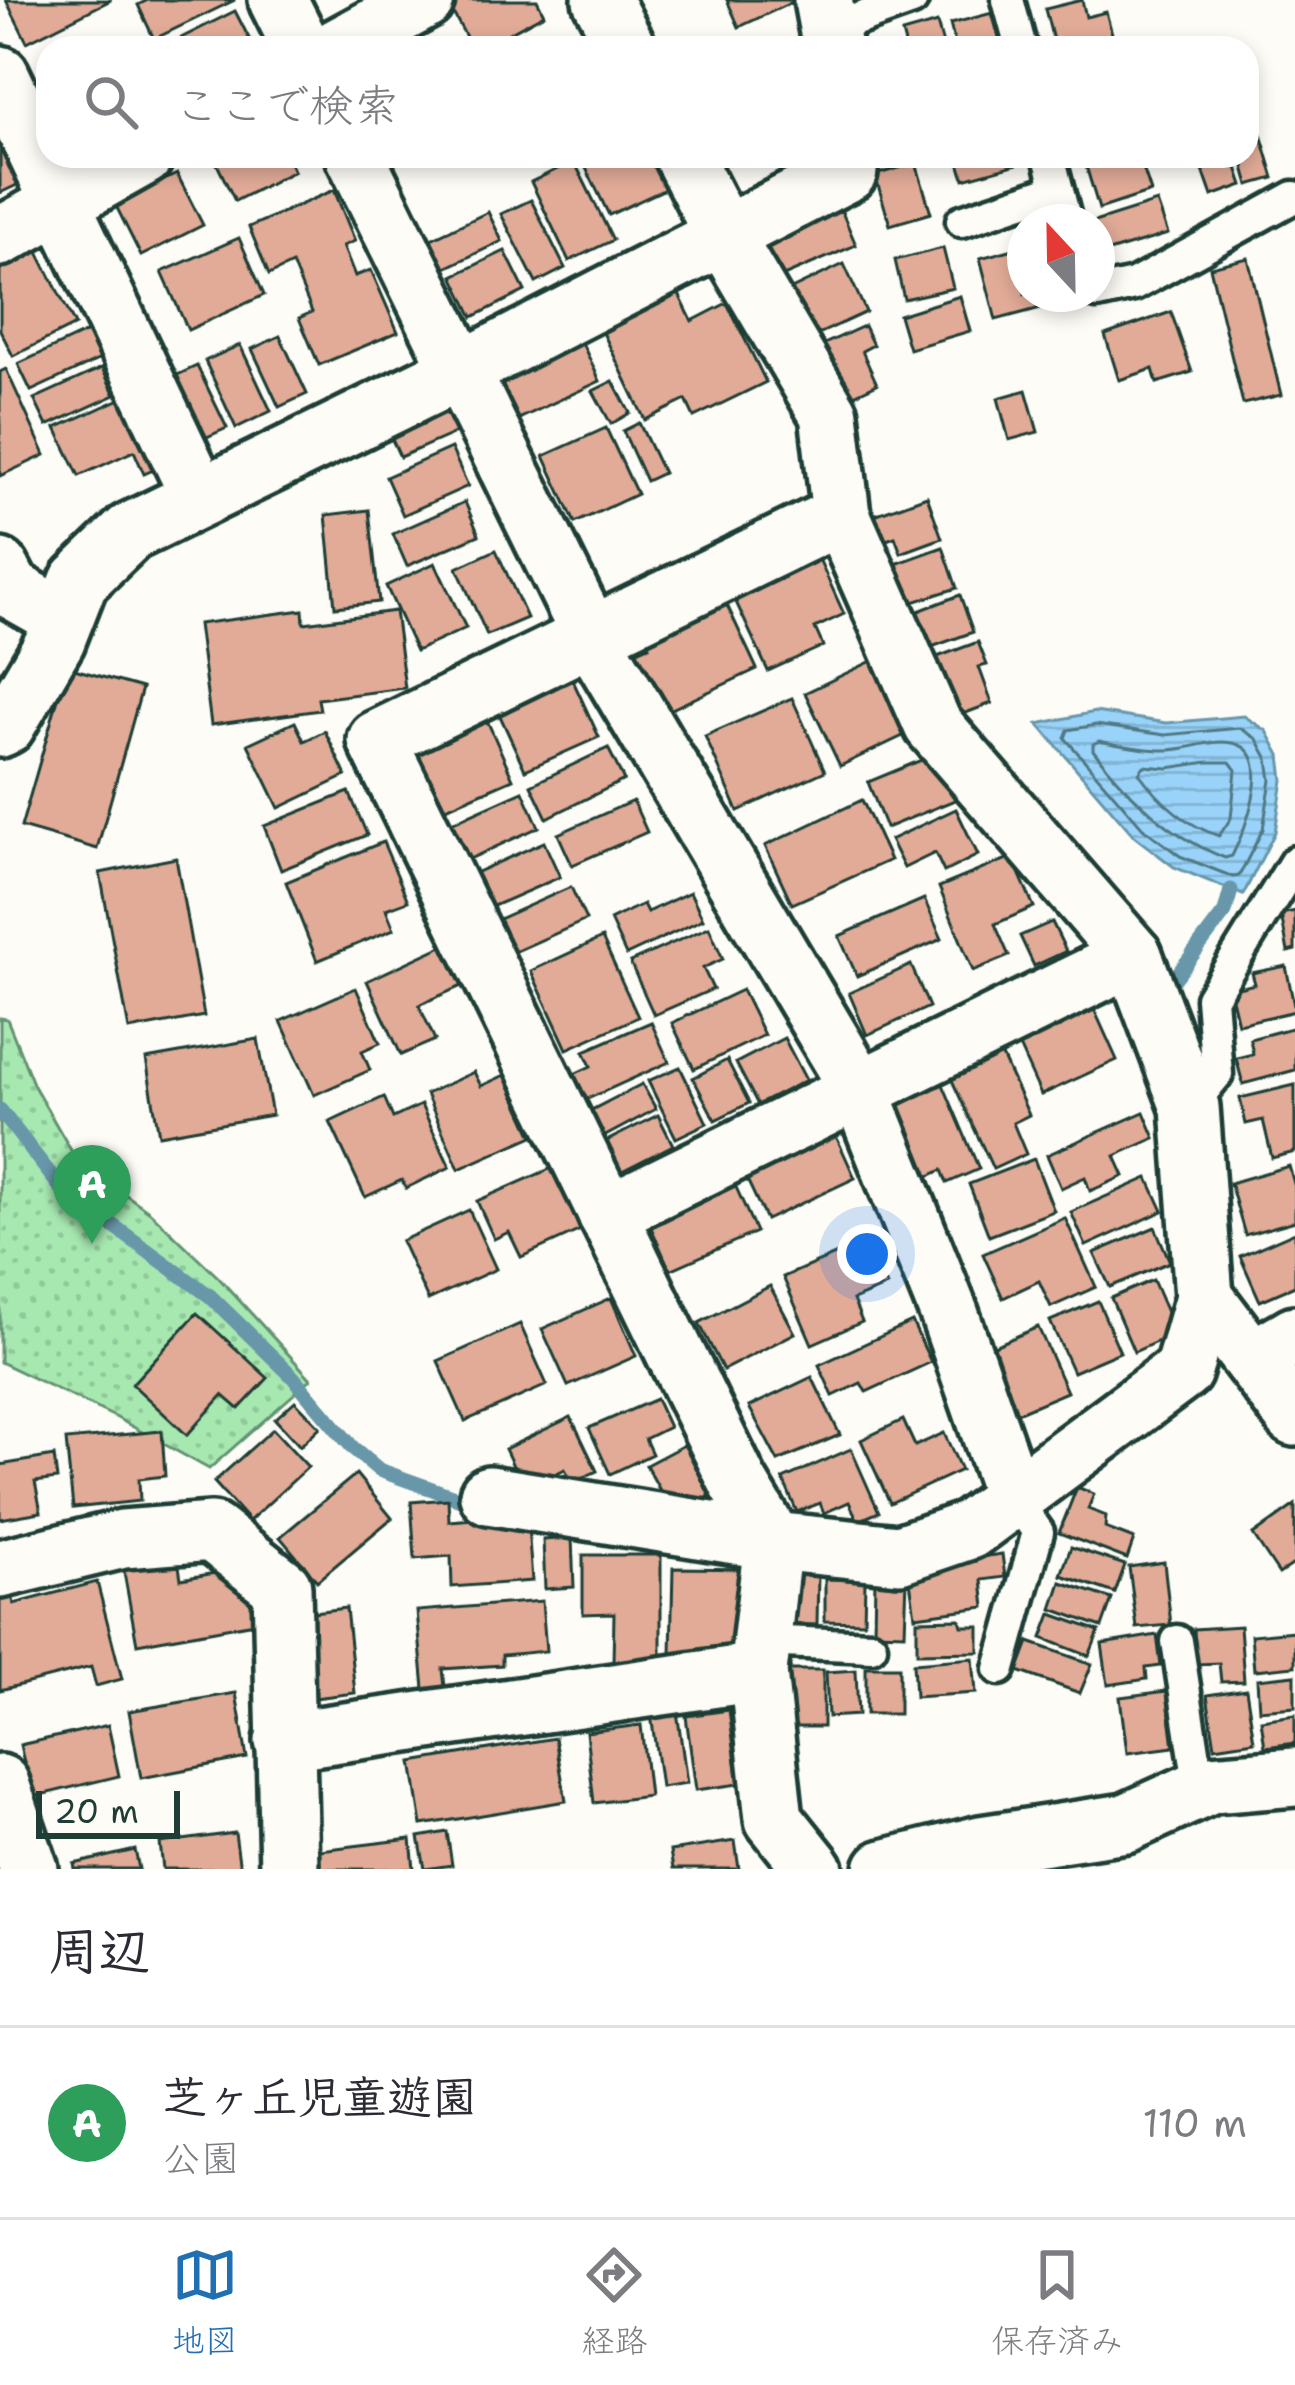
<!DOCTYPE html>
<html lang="ja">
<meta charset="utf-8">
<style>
body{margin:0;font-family:"Shantell Sans","Klee One",sans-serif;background:#f7f7f7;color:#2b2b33}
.compass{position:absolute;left:1007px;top:204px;width:108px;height:108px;border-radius:50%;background:#fff;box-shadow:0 6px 18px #0003;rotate:338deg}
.scale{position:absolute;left:36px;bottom:30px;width:144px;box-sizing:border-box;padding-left:12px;border:6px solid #1f3d34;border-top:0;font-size:33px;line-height:42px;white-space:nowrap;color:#1f3d34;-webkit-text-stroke:9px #fdfcf7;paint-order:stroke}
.you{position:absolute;left:867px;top:1254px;width:42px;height:42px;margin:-30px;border:9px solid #fff;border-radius:50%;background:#1a73e8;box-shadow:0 0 0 18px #1a73e833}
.badge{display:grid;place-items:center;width:78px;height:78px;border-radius:50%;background:#1f6fb2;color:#fff;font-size:39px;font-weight:700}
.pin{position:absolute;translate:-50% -99px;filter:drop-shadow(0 3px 6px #0008)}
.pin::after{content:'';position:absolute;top:63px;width:42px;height:36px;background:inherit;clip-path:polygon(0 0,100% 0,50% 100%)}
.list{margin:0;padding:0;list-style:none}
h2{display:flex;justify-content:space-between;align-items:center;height:156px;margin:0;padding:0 48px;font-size:51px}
h2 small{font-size:39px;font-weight:400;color:#7c7c81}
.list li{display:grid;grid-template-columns:78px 1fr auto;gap:36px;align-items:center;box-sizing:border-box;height:192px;padding:0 48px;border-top:3px solid #e1e1e2}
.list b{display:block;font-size:45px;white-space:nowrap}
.list p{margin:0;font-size:39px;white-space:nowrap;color:#7c7c81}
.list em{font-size:39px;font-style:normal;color:#7c7c81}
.icon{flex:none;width:66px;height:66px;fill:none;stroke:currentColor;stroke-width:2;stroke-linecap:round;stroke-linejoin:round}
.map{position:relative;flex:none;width:1295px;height:1869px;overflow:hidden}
.search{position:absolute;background:#fff;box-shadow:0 6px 18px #0003;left:36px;right:36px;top:36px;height:132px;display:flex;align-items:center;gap:30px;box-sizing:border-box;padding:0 42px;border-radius:36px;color:#7c7c81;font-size:45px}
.sheet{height:348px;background:#fff}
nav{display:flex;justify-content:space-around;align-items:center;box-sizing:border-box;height:168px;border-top:3px solid #e1e1e2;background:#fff;font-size:33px;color:#7c7c81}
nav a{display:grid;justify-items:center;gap:6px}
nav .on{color:#1f6fb2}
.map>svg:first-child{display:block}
.park{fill:url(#park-dots);stroke:#639272;stroke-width:3}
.water{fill:url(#water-rules);stroke:#6897aa;stroke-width:3}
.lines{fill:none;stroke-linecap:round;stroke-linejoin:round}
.shore{stroke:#507983;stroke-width:3}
.stream{stroke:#6897aa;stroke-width:15}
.building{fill:#e1ab97;stroke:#1f3d34;stroke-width:3}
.lane-casing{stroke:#1f3d34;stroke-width:39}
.street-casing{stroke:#1f3d34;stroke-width:66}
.lane{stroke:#fdfcf7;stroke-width:30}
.street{stroke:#fdfcf7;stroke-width:57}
</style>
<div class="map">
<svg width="1295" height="1869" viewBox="0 0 1295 1869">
<defs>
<pattern id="park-dots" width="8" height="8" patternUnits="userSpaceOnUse" patternTransform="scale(3)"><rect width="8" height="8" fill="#a7e8b1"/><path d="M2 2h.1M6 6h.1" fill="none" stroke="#8fc899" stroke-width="1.8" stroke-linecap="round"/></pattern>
<pattern id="water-rules" width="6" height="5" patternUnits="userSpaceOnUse" patternTransform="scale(3)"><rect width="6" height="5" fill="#99d3f9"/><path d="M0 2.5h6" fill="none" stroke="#83b6d6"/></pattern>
</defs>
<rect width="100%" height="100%" fill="#fdfcf7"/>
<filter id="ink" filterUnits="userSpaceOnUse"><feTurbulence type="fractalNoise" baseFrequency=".00833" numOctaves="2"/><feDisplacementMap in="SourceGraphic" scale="24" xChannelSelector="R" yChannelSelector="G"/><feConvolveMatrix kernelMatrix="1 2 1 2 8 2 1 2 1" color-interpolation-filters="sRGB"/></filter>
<g filter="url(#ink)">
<path class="park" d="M0 1018 7 1019 34 1086 76 1159 150 1212 218 1277 311 1379 209 1469 117 1418 0 1362Z"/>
<path class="water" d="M1095 712 1166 723 1244 716 1267 731 1280 755 1283 780 1275 832 1243 895 1174 867 1135 837 1038 724Z"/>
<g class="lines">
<g class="shore">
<path d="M1096 725 1165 735 1240 728 1257 739 1268 759 1271 780 1263 829 1239 876 1233 877 1180 856 1143 828 1065 738 1068 730Z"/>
<path d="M1099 741C1120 745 1142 750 1164 750 1187 751 1216 736 1239 745 1275 759 1243 834 1232 856L1225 858C1169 836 1130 797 1093 750V744Z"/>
<path d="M1208 762H1230L1236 770 1231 818 1219 836C1186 825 1159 801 1139 773L1144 766 1168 768Z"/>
</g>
<g class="stream">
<path d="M1172 998 1168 987 1225 912 1231 890"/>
<path d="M0 1110 61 1188 210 1296 292 1376 353 1448 379 1470 480 1506"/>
</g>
</g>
<g class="building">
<path d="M6 0H111L27 42Z"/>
<path d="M148 0H235L154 39 138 5Z"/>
<path d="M446 0H537L544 14 481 48H472Z"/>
<path d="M727 0H797L739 27Z"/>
<path d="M1082 0 1086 17 1106 12 1116 48H1055L1045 9Z"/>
<path d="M235 11 254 48H161Z"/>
<path d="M992 13 1002 48H956L950 24Z"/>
<path d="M937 23 944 48H906L902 33Z"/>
<path d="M1257 121 1274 178 1249 185 1241 156H1247V124Z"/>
<path d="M0 141 19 184 0 193Z"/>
<path d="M213 156H287L294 171 235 201Z"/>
<path d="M596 156H649L665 189 609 215 583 162Z"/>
<path d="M957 156H1031L1032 160 964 179Z"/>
<path d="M1118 156H1139L1151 192 1099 209 1086 166Z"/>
<path d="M1198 156H1233L1243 185 1212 196Z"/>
<path d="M574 161 613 240 569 261 531 182Z"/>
<path d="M916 163 931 213 890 225 875 175Z"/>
<path d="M177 174 203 225 141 256 115 204Z"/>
<path d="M334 190 355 241 343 246 355 276 371 270 398 332 319 365 299 318 312 312 292 264 269 275 249 227Z"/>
<path d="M531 200 565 268 536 283 501 214Z"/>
<path d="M1157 202 1168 234 1102 254 1094 222Z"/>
<path d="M839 205 856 245 779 278 762 238Z"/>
<path d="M488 212 502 241 439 271 425 242Z"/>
<path d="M239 238 264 295 188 330 162 272Z"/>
<path d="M34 244 75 325 13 356 0 330V262Z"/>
<path d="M1025 246V294H1065L1067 301 996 320 980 258Z"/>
<path d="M943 248 953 288 904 299 895 260Z"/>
<path d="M505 251 525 291 473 317 453 276Z"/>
<path d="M1248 258 1281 395 1243 404 1210 267Z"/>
<path d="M844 264 866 312 801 342 779 295Z"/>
<path d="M671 278 692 321 727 303 766 382 694 417 686 400 645 420 595 316Z"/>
<path d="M960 296 970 331 909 349 899 315Z"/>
<path d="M1171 312 1192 372 1157 383 1153 369 1119 380 1105 335Z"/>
<path d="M864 326 873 345 862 351 877 384 835 404 811 350Z"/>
<path d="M87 332 100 359 31 391 18 364Z"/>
<path d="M280 336 307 394 279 407 252 349Z"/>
<path d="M581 341 600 381 510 423 484 368Z"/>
<path d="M240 345 271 411 236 428 205 361Z"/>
<path d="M197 366 227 428 200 440 171 378Z"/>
<path d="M102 368 115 395 47 426 34 399Z"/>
<path d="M6 369 45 455 0 476V372Z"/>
<path d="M613 381 630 413 611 424 593 391Z"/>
<path d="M1026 390 1038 432 1009 440 998 398Z"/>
<path d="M138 391 171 462 144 474 134 451 79 476 56 428Z"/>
<path d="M440 395 457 432 400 457 383 420Z"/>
<path d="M639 423 663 473 646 481 623 431Z"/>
<path d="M606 428 637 494 575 523 544 456Z"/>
<path d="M451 448 468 486 403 515 386 477Z"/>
<path d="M927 496 942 538 901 553 895 537 875 544 866 518Z"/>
<path d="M465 502 479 535 407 566 393 534Z"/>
<path d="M369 510 379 602 335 607 326 515Z"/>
<path d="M943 547 957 588 910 603 904 586 887 592 879 570Z"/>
<path d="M814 548 844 614 815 628 823 646 768 671 729 587Z"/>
<path d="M496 550 527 618 487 635 457 568Z"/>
<path d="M435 563 466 628 416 651 386 586Z"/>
<path d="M719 588 757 669 663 713 635 652 649 646 639 624Z"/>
<path d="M960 595 973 632 918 652 895 620Z"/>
<path d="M303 610 304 623 395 611 405 688 318 699 320 710 211 725 198 624Z"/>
<path d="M978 642 987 665 979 667 992 703 950 719 929 660Z"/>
<path d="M872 661 907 734 840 766 805 693Z"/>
<path d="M67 667 142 688 97 849 21 827Z"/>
<path d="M568 670 599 737 525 770 494 703Z"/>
<path d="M792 698 825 771 738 811 705 736Z"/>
<path d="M482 709 513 779 430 815 400 744Z"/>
<path d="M295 722 304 741 325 731 346 776 279 808 248 744Z"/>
<path d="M608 748 624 780 547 818 531 785Z"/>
<path d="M936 754 955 800 886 828 868 782Z"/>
<path d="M523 791 539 827 465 861 449 824Z"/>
<path d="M349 792 367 835 281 870 264 826Z"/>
<path d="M862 800 890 860 792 904 765 846Z"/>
<path d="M633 801 647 832 572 865 558 834Z"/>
<path d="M956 809 978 855 944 872 935 853 904 868 890 840Z"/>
<path d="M383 842 408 901 386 909 394 929 317 961 286 882Z"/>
<path d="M544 842 560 877 491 907 475 873Z"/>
<path d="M1012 857 1034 907 995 924 1009 956 973 971 939 887Z"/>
<path d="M176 858 204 1016 129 1030 100 873Z"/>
<path d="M571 887 586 920 514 952 499 919Z"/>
<path d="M690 892 703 919 626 955 610 920 643 904 647 912Z"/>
<path d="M924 899 942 939 857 976 839 936Z"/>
<path d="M1295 911V950L1288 952 1281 914Z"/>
<path d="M1052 922 1066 951 1034 966 1020 936Z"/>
<path d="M709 927 723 959 703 968 713 989 654 1015 630 962Z"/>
<path d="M602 938 638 1017 567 1049 531 971Z"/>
<path d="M447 944 466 984 419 1005 435 1040 401 1055 367 981Z"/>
<path d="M911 965 929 1007 867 1035 849 993Z"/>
<path d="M1286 966 1295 1011 1238 1024 1230 990 1255 984 1252 973Z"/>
<path d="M356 988 380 1043 362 1051 370 1070 314 1095 281 1021Z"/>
<path d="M742 990 764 1035 694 1069 672 1023Z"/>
<path d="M1089 998 1117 1060 1041 1095 1013 1033Z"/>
<path d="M651 1022 669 1062 583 1101 572 1075 591 1066 584 1051Z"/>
<path d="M1295 1027V1070L1243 1084 1236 1058 1253 1054 1250 1039Z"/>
<path d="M784 1038 806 1080 758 1105 736 1063Z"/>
<path d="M258 1039 272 1115 159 1135 146 1059Z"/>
<path d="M995 1041 1029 1115 1013 1123 1026 1154 993 1169 944 1063Z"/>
<path d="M727 1060 749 1103 715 1120 693 1078Z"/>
<path d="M680 1067 707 1123 676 1138 648 1081Z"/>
<path d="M936 1068 979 1169 947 1183 942 1170 912 1184 894 1142 912 1135 891 1087Z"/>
<path d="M474 1072 481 1086 505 1075 533 1136 459 1169 426 1094Z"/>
<path d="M642 1084 656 1109 596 1141 582 1115Z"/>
<path d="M1295 1085V1152L1272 1158 1263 1120 1246 1124 1240 1098Z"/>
<path d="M384 1097 393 1118 421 1105 450 1167 406 1188 402 1180 365 1197 330 1122Z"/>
<path d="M1144 1112 1155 1138 1115 1156 1124 1176 1090 1191 1085 1177 1061 1188 1047 1155Z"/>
<path d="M658 1115 673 1145 612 1176 597 1146Z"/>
<path d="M831 1125 855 1178 766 1220 741 1167Z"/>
<path d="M1034 1159 1054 1211 989 1236 969 1184Z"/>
<path d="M559 1165 587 1227 521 1257 509 1232 494 1239 477 1201Z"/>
<path d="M1289 1166 1295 1187V1221L1245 1235 1230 1183Z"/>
<path d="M731 1176 756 1232 670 1270 645 1214Z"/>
<path d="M1148 1178 1163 1211 1086 1246 1071 1212Z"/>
<path d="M469 1210 496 1269 428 1300 401 1241Z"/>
<path d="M1065 1218 1096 1287 1051 1307 1039 1281 1003 1298 983 1254Z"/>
<path d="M1155 1227 1170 1262 1110 1287 1094 1253Z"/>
<path d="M1295 1232V1286L1260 1301 1240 1256Z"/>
<path d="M868 1241 887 1286 853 1300 862 1322 812 1344 783 1277Z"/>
<path d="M1153 1280 1176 1333 1134 1352 1111 1298Z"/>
<path d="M770 1286 795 1333 723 1370 699 1323Z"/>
<path d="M611 1298 636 1356 568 1386 542 1329Z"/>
<path d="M1098 1301 1120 1352 1073 1372 1050 1321Z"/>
<path d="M197 1313 268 1378 239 1409 223 1395 187 1435 132 1384Z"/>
<path d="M912 1322 931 1362 866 1392 861 1383 833 1396 819 1365Z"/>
<path d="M520 1324 547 1385 465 1421 438 1361Z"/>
<path d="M1038 1327 1067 1392 1017 1413 987 1349Z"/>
<path d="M812 1377 840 1435 778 1461 749 1407Z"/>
<path d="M656 1399 669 1427 645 1439 652 1454 610 1474 589 1428Z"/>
<path d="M295 1401 320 1427 300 1446 275 1419Z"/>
<path d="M571 1417 597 1471 571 1483 565 1469 524 1489 505 1449Z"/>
<path d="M903 1420 915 1446 944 1433 961 1470 890 1503 861 1440Z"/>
<path d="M273 1429 308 1467 249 1521 214 1482Z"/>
<path d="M162 1431 165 1476 139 1479 140 1501 73 1508 66 1440Z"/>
<path d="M684 1445 712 1495 674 1516 646 1465Z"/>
<path d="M851 1449 879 1512 858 1521 849 1502 824 1513 820 1503 797 1512 783 1479Z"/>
<path d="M54 1456 57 1479 35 1482 41 1512 0 1519V1465Z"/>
<path d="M356 1474 392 1518 317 1581 280 1537Z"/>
<path d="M1077 1487 1094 1494 1088 1509 1106 1516 1105 1528 1134 1539 1127 1559 1059 1533Z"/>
<path d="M448 1499 449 1521 496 1517 497 1527 528 1525 532 1581 452 1587 451 1556 415 1559 411 1502Z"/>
<path d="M1295 1505V1563L1279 1574 1253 1535Z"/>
<path d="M572 1538 574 1587 545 1589 543 1540Z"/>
<path d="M176 1546 181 1579 244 1568 254 1623 137 1644 121 1556Z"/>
<path d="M1071 1547 1125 1565 1115 1593 1061 1575Z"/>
<path d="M1002 1554 1005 1577 982 1580 985 1607 915 1616 908 1567Z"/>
<path d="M583 1555H661V1663H613L614 1613 583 1614Z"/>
<path d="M1164 1562 1171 1625 1137 1628 1129 1567Z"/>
<path d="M673 1568 757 1569V1614L727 1654H671Z"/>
<path d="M782 1574H818L817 1625 781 1624Z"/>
<path d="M875 1577 907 1578 905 1633 874 1632Z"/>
<path d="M825 1579 865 1580 864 1622 825 1621Z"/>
<path d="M9 1581 14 1604 97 1582 122 1679 96 1686 91 1667 0 1690V1584Z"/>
<path d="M1061 1582 1112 1599 1102 1627 1052 1609Z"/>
<path d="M542 1601 546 1651 502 1655V1665L443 1669 445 1687 424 1689 417 1611Z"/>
<path d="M346 1608 355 1693 306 1699 296 1614Z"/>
<path d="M1051 1614 1099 1631 1089 1656 1042 1638Z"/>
<path d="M960 1619 962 1626H979V1652L917 1653V1620Z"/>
<path d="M1240 1626 1244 1681 1221 1682 1219 1663 1196 1664 1194 1629Z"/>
<path d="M1295 1631V1666L1254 1670 1251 1635Z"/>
<path d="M1157 1635 1161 1666 1146 1668 1147 1679 1108 1685 1102 1644Z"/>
<path d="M1029 1642 1092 1664 1080 1693 1018 1671Z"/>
<path d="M973 1658 976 1693 915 1697 913 1663Z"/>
<rect x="866" y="1667" width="33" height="47"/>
<rect x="786" y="1670" width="37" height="57"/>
<path d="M856 1670 858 1715 828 1717 826 1672Z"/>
<path d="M1295 1675V1707L1259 1710 1257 1679Z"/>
<path d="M1246 1689 1254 1741 1215 1747 1207 1695Z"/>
<path d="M1167 1691 1174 1747 1127 1753 1120 1697Z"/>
<path d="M236 1693 247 1758 141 1778 129 1711Z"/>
<path d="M676 1704 687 1783 661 1787 650 1707Z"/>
<path d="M729 1710 739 1784 696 1790 686 1716Z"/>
<path d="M1295 1715V1743L1265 1747 1261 1720Z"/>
<path d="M108 1725 119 1776 32 1797 20 1745Z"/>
<path d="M641 1725 649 1796 594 1803 586 1732Z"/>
<path d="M555 1738 566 1801 422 1825 412 1762Z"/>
<path d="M447 1832 452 1865 425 1869 419 1837Z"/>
<path d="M235 1833 240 1869H163L160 1843Z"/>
<path d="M411 1839 414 1869H313L311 1851Z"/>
<path d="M735 1841 739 1869H673L670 1851Z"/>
<path d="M135 1850 139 1869H75L74 1864Z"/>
</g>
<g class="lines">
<defs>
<g id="lane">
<path d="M1008 0 1021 48"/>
<path d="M830 29 912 0"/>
<path d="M1049 156 1066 222"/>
<path d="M962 221 1057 189"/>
<path d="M1097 293 1134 285 1294 197"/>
<path d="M1190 1107 1217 1074 1211 998 1295 862"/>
<path d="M761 1641 871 1646"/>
<path d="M1177 1641 1200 1790"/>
<path d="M1000 1669 1038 1532 1013 1497"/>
</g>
<g id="street">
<path d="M278 0 302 48"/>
<path d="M602 0 627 48"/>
<path d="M823 0 832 48"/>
<path d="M337 48 425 0"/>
<path d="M0 75 200 497"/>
<path d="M355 156 591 636 859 1088 949 1313 1013 1497"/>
<path d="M683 156 724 236 829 414 841 515 933 725 1133 956 1190 1107 1204 1297 1183 1371 969 1530 899 1554 773 1541 738 1482 377 740 841 515"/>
<path d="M0 237 144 156"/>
<path d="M0 568 11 589 64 619"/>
<path d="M0 728 6 725 56 640 79 581 130 532 460 371 848 172 846 156"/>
<path d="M607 1214 1133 956"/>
<path d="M1204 1297 1295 1417"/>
<path d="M1252 1360 1295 1335"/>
<path d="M489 1495 773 1541 758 1672 774 1819 814 1869"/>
<path d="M0 1569 123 1539 212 1532 282 1587 289 1869"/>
<path d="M284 1741 758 1672"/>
<path d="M0 1784 29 1869"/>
<path d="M884 1869 981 1845 1126 1823 1212 1784 1295 1777"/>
</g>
</defs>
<use href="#lane" class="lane-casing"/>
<use href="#street" class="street-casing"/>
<use href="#lane" class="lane"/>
<use href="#street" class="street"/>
</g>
</g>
</svg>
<svg class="compass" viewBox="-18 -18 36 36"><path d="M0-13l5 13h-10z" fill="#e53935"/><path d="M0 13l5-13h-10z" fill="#7c7c81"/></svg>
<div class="scale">20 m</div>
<div class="you"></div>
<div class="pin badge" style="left:92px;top:1244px;background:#2e9e5b">A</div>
<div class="search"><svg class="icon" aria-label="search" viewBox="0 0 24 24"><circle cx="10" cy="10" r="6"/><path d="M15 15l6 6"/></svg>ここで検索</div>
</div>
<section class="sheet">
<h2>周辺<small></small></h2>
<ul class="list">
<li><span class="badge" style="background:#2e9e5b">A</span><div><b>芝ヶ丘児童遊園</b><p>公園</p></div><em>110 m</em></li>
</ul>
</section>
<nav>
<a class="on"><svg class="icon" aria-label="map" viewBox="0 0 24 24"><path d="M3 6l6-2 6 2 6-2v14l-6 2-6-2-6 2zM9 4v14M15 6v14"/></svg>地図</a>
<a><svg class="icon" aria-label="directions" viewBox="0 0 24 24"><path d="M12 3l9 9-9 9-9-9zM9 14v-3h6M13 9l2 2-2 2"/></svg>経路</a>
<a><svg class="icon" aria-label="saved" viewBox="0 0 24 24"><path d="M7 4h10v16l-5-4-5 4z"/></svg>保存済み</a>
</nav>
